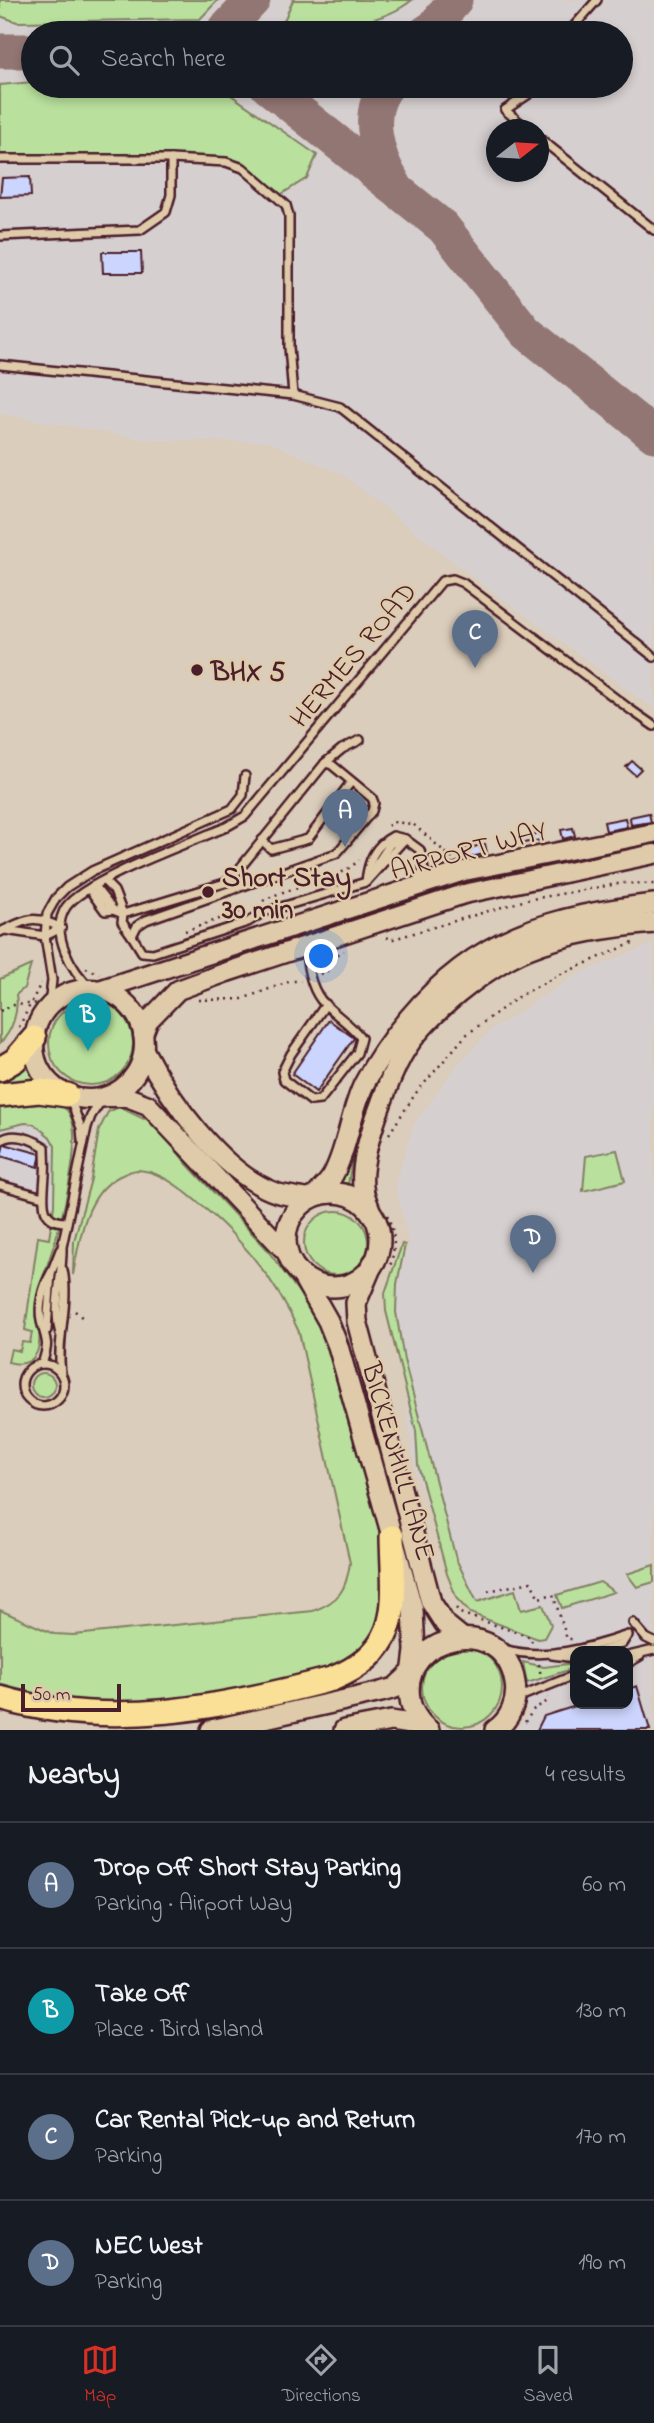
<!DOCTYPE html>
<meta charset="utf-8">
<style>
body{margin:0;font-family:"Indie Flower",sans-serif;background:#242831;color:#f1f3f6}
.controls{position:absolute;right:21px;bottom:21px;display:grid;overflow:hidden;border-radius:14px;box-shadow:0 4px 10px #0003}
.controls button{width:63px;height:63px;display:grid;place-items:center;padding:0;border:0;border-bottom:2px solid #363941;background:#171b24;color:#f1f3f6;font:35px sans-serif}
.compass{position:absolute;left:486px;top:119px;width:63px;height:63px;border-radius:50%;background:#171b24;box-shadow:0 4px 10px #0003;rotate:73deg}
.scale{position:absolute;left:21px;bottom:18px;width:100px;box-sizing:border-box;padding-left:7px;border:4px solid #4a1f2b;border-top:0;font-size:19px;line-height:24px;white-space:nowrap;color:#4a1f2b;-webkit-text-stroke:5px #dfcbaa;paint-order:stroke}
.you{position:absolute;left:322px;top:957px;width:24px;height:24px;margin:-18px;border:5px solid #fff;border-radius:50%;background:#1a73e8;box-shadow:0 0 0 10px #1a73e833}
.badge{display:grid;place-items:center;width:46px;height:46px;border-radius:50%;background:#d93025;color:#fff;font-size:23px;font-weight:700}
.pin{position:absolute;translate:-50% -58px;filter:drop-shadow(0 2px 4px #0008)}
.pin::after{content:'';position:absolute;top:37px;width:24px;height:21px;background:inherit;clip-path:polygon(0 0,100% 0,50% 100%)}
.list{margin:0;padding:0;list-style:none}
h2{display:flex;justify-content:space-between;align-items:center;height:91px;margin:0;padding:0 28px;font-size:30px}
h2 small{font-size:23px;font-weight:400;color:#9ea1a6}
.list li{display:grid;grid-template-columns:46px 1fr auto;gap:21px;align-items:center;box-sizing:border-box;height:126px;padding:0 28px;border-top:2px solid #363941}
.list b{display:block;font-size:26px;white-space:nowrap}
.list p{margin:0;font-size:23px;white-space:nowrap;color:#9ea1a6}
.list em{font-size:23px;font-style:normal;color:#9ea1a6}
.icon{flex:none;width:38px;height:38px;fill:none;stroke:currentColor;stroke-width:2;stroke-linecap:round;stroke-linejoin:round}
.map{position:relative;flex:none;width:654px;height:1730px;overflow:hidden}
.search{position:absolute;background:#171b24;box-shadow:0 4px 10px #0003;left:21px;right:21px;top:21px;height:77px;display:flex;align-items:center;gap:18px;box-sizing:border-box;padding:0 24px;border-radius:38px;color:#9ea1a6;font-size:26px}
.sheet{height:595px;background:#171b24}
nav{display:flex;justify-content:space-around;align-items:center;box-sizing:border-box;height:98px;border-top:2px solid #363941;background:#171b24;font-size:19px;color:#9ea1a6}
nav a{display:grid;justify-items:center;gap:4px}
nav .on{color:#d93025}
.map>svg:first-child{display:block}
.built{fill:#d6cfcf;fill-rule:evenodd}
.green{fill:#b9e19d;stroke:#828064;stroke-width:2}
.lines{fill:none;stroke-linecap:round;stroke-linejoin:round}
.taxiway{stroke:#927673;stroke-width:35}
.building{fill:#ccd5fd;stroke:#4a1f2b;stroke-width:2}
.service-casing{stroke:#4a1f2b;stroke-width:12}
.tertiary-casing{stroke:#4a1f2b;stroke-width:23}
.secondary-casing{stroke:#4a1f2b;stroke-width:24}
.trunk-casing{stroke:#4a1f2b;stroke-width:28}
.path{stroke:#4a1f2b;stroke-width:2.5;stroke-dasharray:2 5;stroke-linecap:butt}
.service{stroke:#dfcbaa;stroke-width:7}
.tertiary{stroke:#dfcbaa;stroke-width:18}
.secondary{stroke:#dfcbaa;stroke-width:19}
.trunk{stroke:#fadf96;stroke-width:23}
.poi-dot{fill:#4a1f2b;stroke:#dfcbaa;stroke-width:2.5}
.labels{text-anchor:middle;stroke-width:5;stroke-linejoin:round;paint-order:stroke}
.street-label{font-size:28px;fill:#4a1f2b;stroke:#dfcbaa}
.poi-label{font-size:28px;font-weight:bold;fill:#4a1f2b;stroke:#dfcbaa;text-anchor:start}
</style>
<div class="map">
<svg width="654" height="1730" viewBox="0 0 654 1730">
<rect width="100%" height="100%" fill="#dbcdbb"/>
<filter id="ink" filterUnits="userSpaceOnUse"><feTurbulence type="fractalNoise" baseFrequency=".0143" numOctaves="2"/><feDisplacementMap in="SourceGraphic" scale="14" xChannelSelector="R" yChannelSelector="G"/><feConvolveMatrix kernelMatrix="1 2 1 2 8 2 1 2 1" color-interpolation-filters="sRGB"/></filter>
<g filter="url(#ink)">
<g class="built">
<path d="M0 0H654V709L471 576 343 475 269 442 147 440 0 414ZM33 33H621V86H33ZM496 130H538V172H496Z"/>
<path d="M654 943V1730H516L528 1713 521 1654 496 1634 457 1596 415 1471 394 1308 395 1270 409 1245 395 1184 414 1124 457 1065 491 1030 578 974ZM575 1651H628V1704H575Z"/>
<path d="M25 1123 34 1124 50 1137 55 1146 54 1206 0 1190V1129Z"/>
</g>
<g class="green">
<path d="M0 0H218L200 19 17 22 0 16Z"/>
<path d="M293 0H412C378 28 328 25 286 27L283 23Z"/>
<path d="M33 82V86H218L317 155 307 178 277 197 243 168 226 162 0 159V85Z"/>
<path d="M498 958 379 1082 353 1155 348 1184 339 1182 374 1082 411 1025Z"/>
<path d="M31 965 24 988 16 995C19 1011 12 1032 0 1043V979Z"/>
<circle cx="91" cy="1043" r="42"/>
<path d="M27 1059 38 1084 0 1089V1078Z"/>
<path d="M53 1100C58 1104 66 1107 69 1113 85 1139 59 1231 49 1260 46 1270 41 1280 39 1291 35 1309 44 1340 36 1354 30 1365 19 1365 8 1362L11 1349 20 1351 22 1342 30 1343 32 1332 25 1330 38 1237 49 1239 54 1206 55 1146 50 1137 34 1124 25 1123 0 1129V1102Z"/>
<path d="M119 1107 144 1119 148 1115 187 1164 265 1247 316 1315 328 1343 374 1506 383 1550 385 1616 357 1662 157 1715 0 1690V1610L54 1634 74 1635 313 1611C339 1601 346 1591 350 1563L299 1332C275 1277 237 1233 190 1196 177 1185 157 1171 138 1170 131 1170 124 1174 118 1177 85 1194 79 1242 73 1275L74 1241 91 1179 99 1130 108 1112Z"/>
<path d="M617 1150 625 1181 583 1191 586 1156Z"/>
<circle cx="336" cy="1243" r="32"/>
<path d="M402 1244 405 1245 397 1284 396 1312 404 1360 456 1559 477 1602 515 1590 521 1610 543 1605 551 1625 544 1638 538 1639 470 1613 457 1599 447 1574 418 1465 416 1431 386 1311 385 1293Z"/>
<circle cx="43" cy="1385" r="12"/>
<path d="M654 1565V1582L637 1587 627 1574Z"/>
<path d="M600 1582 614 1592 562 1608 557 1595Z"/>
<circle cx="462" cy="1687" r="40"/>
<path d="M523 1662 544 1667 575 1663V1668L527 1683Z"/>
</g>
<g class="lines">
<g class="taxiway">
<path d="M222 33 253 0"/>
<path d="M425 33 434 27 455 0"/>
<path d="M0 51H33"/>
<path d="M267 86 443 227 526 332 654 435"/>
<path d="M387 86C364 114 377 157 394 184"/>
</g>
</g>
<g class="building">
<path d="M30 177 31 196 0 197 2 178Z"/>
<path d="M102 252H141L142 273H103Z"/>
<path d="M632 761 641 769 635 775 626 767Z"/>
<path d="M649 813 651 822 631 825 630 817Z"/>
<path d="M625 818 627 827 606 831 604 822Z"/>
<path d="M573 828 575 836 563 839 561 830Z"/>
<path d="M540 833 541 840 523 843 521 837Z"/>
<path d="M485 844 487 853 468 858 466 849Z"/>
<path d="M329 1020 354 1038 316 1092 292 1074Z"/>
<path d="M4 1144 41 1154 38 1167 1 1156Z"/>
<path d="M637 1686 650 1730H537L544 1716 582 1704H628V1689Z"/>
</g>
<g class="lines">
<defs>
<g id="service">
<path d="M568 33 597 0"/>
<path d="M529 130 505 110 541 86"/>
<path d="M538 137 654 230"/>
<path d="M0 159H171L226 162 243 168 286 205 289 216V347L293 395 340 407 654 657"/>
<path d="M0 236 140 230 166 212 171 195V159"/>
<path d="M0 365 293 395"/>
<path d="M325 763 342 749 360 740"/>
<path d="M262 840 271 849 308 839 351 782"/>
<path d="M370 874 390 844 404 839"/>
<path d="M104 881 114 891 123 914 225 883 232 878 325 763 332 765 372 798 374 803 372 811 337 853 146 920 137 926 132 936 142 952 153 953 248 922 264 912 366 882 405 839 420 850 424 870 416 882"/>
<path d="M366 882C368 861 374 846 393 836L405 839"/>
<path d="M94 886 113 910 123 914 122 922 132 936"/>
<path d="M89 889 105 911 113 910"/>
<path d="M5 930 45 936 61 928"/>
<path d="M0 932C26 920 33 913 61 928"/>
<path d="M305 947C307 964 310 986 321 1000 333 1014 350 1023 361 1038L357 1053 320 1100 311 1101 284 1080 282 1072 291 1054 326 1004"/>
<path d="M92 989C72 972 49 933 66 907 85 880 192 842 226 827L245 816 442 581 453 579 463 583 631 710 654 726"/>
<path d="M49 1006 52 980 45 936 47 914 56 898 67 887 92 871 232 809 243 795 245 776"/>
<path d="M70 1098 81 1128 82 1140"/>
<path d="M0 1141C14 1131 32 1139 45 1147 45 1156 46 1166 45 1175 44 1196 37 1223 67 1222"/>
<path d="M0 1185 43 1197"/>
<path d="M47 1330 51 1273 60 1250"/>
<path d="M60 1334C52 1305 63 1276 62 1247L87 1127 91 1116 103 1098"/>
<path d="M42 1364C50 1341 46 1342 41 1321 38 1305 43 1286 51 1273"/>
<circle cx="43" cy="1385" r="21"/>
<path d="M61 1373C56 1338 70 1304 63 1270"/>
<path d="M633 1623 646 1638 654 1642"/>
<path d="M504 1649C543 1661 590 1648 628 1635"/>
<path d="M600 1651 622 1644 627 1636"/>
<path d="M552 1655 575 1658"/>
<path d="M628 1656 654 1650"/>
<path d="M628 1663 640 1656"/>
<path d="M517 1698 575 1675"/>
</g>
<g id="tertiary">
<circle cx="89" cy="1044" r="55"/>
<path d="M99 990 464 871 654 833"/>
<path d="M143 1034 148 1021 178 990 227 972 464 894 654 854"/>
<path d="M144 1050C169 1099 223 1175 277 1193 288 1196 299 1197 309 1199"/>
<path d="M107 1097H127L148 1105 288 1254"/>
</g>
<g id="secondary">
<circle cx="333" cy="1240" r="47"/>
<path d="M316 1196C321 1189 329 1183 333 1175 348 1147 350 1113 364 1084 376 1061 392 1038 409 1018 477 936 552 916 654 904"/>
<path d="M371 1213C369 1207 366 1200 364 1193 358 1168 372 1128 381 1104 387 1087 393 1071 402 1055 424 1016 487 966 528 949 568 933 611 927 654 923"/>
<path d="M373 1263 356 1303 357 1321 431 1602 445 1624 461 1637"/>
<path d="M303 1277 328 1321 338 1346 413 1610 415 1651 413 1667"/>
<path d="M211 1730 381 1692 395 1688 410 1674"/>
<path d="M344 1730 391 1721 423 1726"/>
<path d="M429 1730C420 1724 411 1710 410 1699 399 1634 504 1611 515 1683 518 1701 510 1720 495 1730"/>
</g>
<g id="trunk">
<path d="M0 1069 15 1060 34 1038"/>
<path d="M0 1095 39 1091 67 1095"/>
<path d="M0 1698C111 1730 221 1708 332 1679 406 1649 393 1602 392 1537"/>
</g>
</defs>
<use href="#service" class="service-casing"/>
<use href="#tertiary" class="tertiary-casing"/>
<use href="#secondary" class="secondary-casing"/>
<use href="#trunk" class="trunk-casing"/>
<g class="path">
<path d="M388 826 392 822 413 824 454 860"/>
<path d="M263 901C292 884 335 884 359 860"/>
<path d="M185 931 248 909"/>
<path d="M387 937 390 940 526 900 623 883 654 884"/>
<path d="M86 968 99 974"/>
<path d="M320 974 327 971 334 956 344 951"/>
<path d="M199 1000 242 999 291 981H301"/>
<path d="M0 1011 14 1005 39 1003"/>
<path d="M19 1027 41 983"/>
<path d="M389 1134 416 1093 466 1035 521 995 559 975 635 942"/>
<path d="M387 1215C395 1232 396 1248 390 1266"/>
<path d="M75 1311 85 1320"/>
<path d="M488 1591 531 1582 539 1598 553 1594 567 1639H575"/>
<path d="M456 1608 460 1613 530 1637 533 1644"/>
<path d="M539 1664 541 1678"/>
<path d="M525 1722 534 1709 548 1701 547 1698"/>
</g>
<use href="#service" class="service"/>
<use href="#tertiary" class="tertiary"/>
<use href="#secondary" class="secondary"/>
<use href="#trunk" class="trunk"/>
</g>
</g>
<g class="poi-dot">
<circle cx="197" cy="670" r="7"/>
<circle cx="208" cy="892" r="7"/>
</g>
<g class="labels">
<g class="street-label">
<text transform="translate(352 654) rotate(-50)" y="10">HERMES ROAD</text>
<text transform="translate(468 849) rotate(-15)" y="10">AIRPORT WAY</text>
<text transform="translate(400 1461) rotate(74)" y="10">BICKENHILL LANE</text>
</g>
<g class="poi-label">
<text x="211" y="680">BHX 5</text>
<text x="222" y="886">Short Stay<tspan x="222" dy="32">30 min</tspan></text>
</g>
</g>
</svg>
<div class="controls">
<button><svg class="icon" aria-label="layers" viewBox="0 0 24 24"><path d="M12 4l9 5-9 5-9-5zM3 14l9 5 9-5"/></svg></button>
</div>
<svg class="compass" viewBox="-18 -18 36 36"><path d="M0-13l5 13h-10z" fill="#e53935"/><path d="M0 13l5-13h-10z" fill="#9ea1a6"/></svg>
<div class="scale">50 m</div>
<div class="you"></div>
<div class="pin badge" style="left:345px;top:847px;background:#5c6f8a">A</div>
<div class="pin badge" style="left:88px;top:1051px;background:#0f9aa8">B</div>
<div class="pin badge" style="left:475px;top:668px;background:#5c6f8a">C</div>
<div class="pin badge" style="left:533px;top:1273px;background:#5c6f8a">D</div>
<div class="search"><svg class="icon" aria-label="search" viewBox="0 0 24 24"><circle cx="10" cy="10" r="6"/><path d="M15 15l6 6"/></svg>Search here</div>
</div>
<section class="sheet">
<h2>Nearby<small>4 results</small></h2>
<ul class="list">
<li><span class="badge" style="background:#5c6f8a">A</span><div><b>Drop Off Short Stay Parking</b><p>Parking · Airport Way</p></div><em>60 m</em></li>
<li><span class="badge" style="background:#0f9aa8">B</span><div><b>Take Off</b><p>Place · Bird Island</p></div><em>130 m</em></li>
<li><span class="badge" style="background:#5c6f8a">C</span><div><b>Car Rental Pick-up and Return</b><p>Parking</p></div><em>170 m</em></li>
<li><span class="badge" style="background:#5c6f8a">D</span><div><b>NEC West</b><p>Parking</p></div><em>190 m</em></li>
</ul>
</section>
<nav>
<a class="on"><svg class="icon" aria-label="map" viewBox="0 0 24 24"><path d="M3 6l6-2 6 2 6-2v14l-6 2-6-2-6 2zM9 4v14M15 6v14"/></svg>Map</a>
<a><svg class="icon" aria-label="directions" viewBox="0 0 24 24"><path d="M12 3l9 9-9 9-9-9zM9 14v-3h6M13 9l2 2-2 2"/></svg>Directions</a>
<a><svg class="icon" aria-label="saved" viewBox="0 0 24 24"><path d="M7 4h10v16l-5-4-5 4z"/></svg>Saved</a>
</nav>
